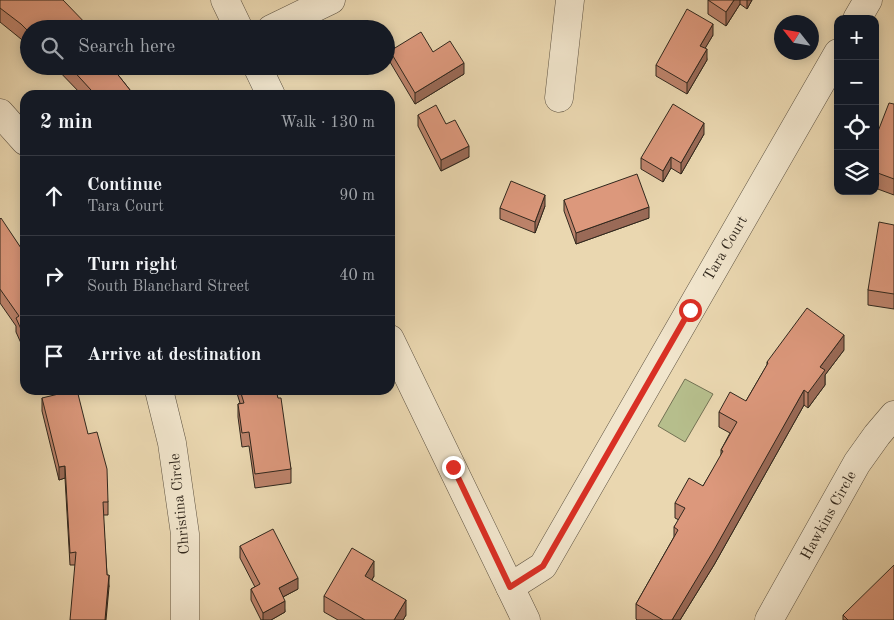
<!DOCTYPE html>
<meta charset="utf-8">
<style>
body{margin:0;font-family:"Old Standard TT",serif;background:#242831;color:#f1f3f6}
.controls{position:absolute;right:15px;top:15px;display:grid;overflow:hidden;border-radius:10px;box-shadow:0 2px 12px #0003}
.controls button{width:45px;height:45px;display:grid;place-items:center;padding:0;border:0;border-bottom:1px solid #363941;background:#171b24;color:#f1f3f6;font:25px sans-serif}
.compass{position:absolute;left:774px;top:15px;width:45px;height:45px;border-radius:50%;background:#171b24;box-shadow:0 2px 12px #0003;rotate:301deg}
.stop{position:absolute;width:15px;height:15px;margin:-11px;border:4px solid #d93025;border-radius:50%;background:#fff}
.stop.end{background:#d93025;border-color:#fff;box-shadow:0 1px 5px #0008}
.list{margin:0;padding:0;list-style:none}
h2{display:flex;justify-content:space-between;align-items:center;height:65px;margin:0;padding:0 20px;font-size:21px}
h2 small{font-size:16px;font-weight:400;color:#9ea1a6}
.list li{display:grid;grid-template-columns:32px 1fr auto;gap:15px;align-items:center;box-sizing:border-box;height:80px;padding:0 20px;border-top:1px solid #363941}
.list b{display:block;font-size:19px;white-space:nowrap}
.list p{margin:0;font-size:16px;white-space:nowrap;color:#9ea1a6}
.list em{font-size:16px;font-style:normal;color:#9ea1a6}
.icon{flex:none;width:28px;height:28px;fill:none;stroke:currentColor;stroke-width:2;stroke-linecap:round;stroke-linejoin:round}
.map{position:relative;flex:none;width:894px;height:620px;overflow:hidden}
.search{position:absolute;background:#171b24;box-shadow:0 2px 12px #0003;left:20px;top:20px;width:375px;height:55px;display:flex;align-items:center;gap:12px;box-sizing:border-box;padding:0 18px;border-radius:28px;color:#9ea1a6;font-size:19px}
.panel{position:absolute;background:#171b24;box-shadow:0 2px 12px #0003;left:20px;top:90px;width:375px;height:305px;border-radius:15px}
.map>svg:first-child{display:block}
.pitch{fill:#b6be8c;stroke:#737254}
.lines{fill:none;stroke-linecap:round;stroke-linejoin:round}
.minor-casing{stroke:#5e5342;stroke-width:29}
.minor{stroke:#f1e5cc;stroke-width:28}
.wall{fill:#bd836b;stroke:#30271d}
.shaded-wall{fill:#9a6a57;stroke:#30271d}
.building{fill:#dc987c;stroke:#30271d}
.route{stroke:#d93025;stroke-width:6}
.labels{text-anchor:middle;stroke-width:4;stroke-linejoin:round;paint-order:stroke}
.street-label{font-size:15px;fill:#30271d;stroke:#f1e5cc}
</style>
<div class="map">
<svg width="894" height="620" viewBox="0 0 894 620">
<rect width="100%" height="100%" fill="#ead7b0"/>
<filter id="stains"><feTurbulence type="fractalNoise" baseFrequency=".004" numOctaves="4"/><feColorMatrix values="0 0 0 0 .2 0 0 0 0 .09 0 0 0 0 .02 0 0 0 .5 -.17"/></filter>
<radialGradient id="worn" r=".72"><stop offset=".6" stop-color="#630" stop-opacity="0"/><stop offset="1" stop-color="#630" stop-opacity=".3"/></radialGradient>
<path class="pitch" d="M685 379 713 394 685 442 658 426Z"/>
<g class="lines">
<defs>
<g id="minor">
<path d="M225 0 239 29"/>
<path d="M857 19 868 0"/>
<path d="M271 29 331 0"/>
<path d="M257 66 271 95"/>
<path d="M559 98 570 0"/>
<path d="M0 113 25 141"/>
<path d="M390 339 526 620"/>
<path d="M159 390 172 443 185 534V620"/>
<path d="M510 587 543 566 838 53"/>
<path d="M769 620 857 463 877 435 894 415"/>
</g>
</defs>
<use href="#minor" class="minor-casing"/>
<use href="#minor" class="minor"/>
</g>
<g class="wall">
<path d="M0 0 29 29V46L21 39 0 22Z"/>
<path d="M708 0H752L747 9 740 4 726 26 708 14Z"/>
<path d="M713 35 705 48 707 60 687 94 656 76V65Z"/>
<path d="M390 51 433 52 464 74 415 104 390 62Z"/>
<path d="M54 66H111L134 95H82Z"/>
<path d="M894 104V195L875 188V139Z"/>
<path d="M418 115 446 124 469 157 441 171 418 126Z"/>
<path d="M704 134 681 174 671 168 663 182 641 169V158Z"/>
<path d="M564 200 649 218 576 244 564 211Z"/>
<path d="M545 206 535 233 500 219V208Z"/>
<path d="M0 219 25 254V352L16 332V326L0 303Z"/>
<path d="M894 225V309L868 305V290Z"/>
<path d="M844 350 825 375V385L808 408 804 405 714 565 680 620H637L636 619V604L674 537V527L679 520 675 518V503L703 486 721 456V450L730 433 719 427V412L746 401 767 365V362Z"/>
<path d="M236 390H276L291 469V483L255 488 249 446 242 447 238 417V404L240 403Z"/>
<path d="M42 398 88 434 108 502V515H103L107 575 109 587 75 565H70L65 478 59 480 42 411Z"/>
<path d="M240 546 298 589 283 597 285 612 271 620H261L251 600V589L255 587 240 558Z"/>
<path d="M374 576 372 580 406 615 403 620H338L324 612V596Z"/>
<path d="M843 615 894 620H843Z"/>
</g>
<g class="shaded-wall">
<path d="M734 0H740V4L726 26V12Z"/>
<path d="M747 0H752L747 9Z"/>
<path d="M713 24V35L700 57V46Z"/>
<path d="M707 49V60L687 94V83Z"/>
<path d="M464 63V74L415 104V93Z"/>
<path d="M704 123V134L681 174V163Z"/>
<path d="M469 146V157L441 171V160Z"/>
<path d="M671 157V168L663 182V171Z"/>
<path d="M545 195V206L535 233V222Z"/>
<path d="M649 207V218L576 244V233Z"/>
<path d="M844 335V350L825 375V385L808 408V393L820 367Z"/>
<path d="M804 390V405L714 565 680 620H672Z"/>
<path d="M65 466V478L59 480V467Z"/>
<path d="M374 561V576L365 591V576Z"/>
<path d="M109 575V587L106 620H105Z"/>
<path d="M298 578V589L279 599V588Z"/>
<path d="M406 600V615L403 620H394Z"/>
<path d="M285 601V612L271 620H263V613Z"/>
</g>
<g class="building">
<path d="M0 0H63L91 29H29V32L21 24 0 8Z"/>
<path d="M708 0H734L726 12Z"/>
<path d="M687 9 713 24 700 46 707 49 687 83 656 65Z"/>
<path d="M421 32 433 52 450 41 464 63 415 93 390 51Z"/>
<path d="M69 66H111L134 95H85L91 90Z"/>
<path d="M889 103 894 104V179L875 172V139Z"/>
<path d="M673 104 704 123 681 163 671 157 663 171 641 158Z"/>
<path d="M436 105 446 124 455 120 469 146 441 160 418 115Z"/>
<path d="M637 174 649 207 576 233 564 200Z"/>
<path d="M511 181 545 195 535 222 500 208Z"/>
<path d="M1 218 25 254V338L16 318 19 316 0 289V219Z"/>
<path d="M879 222 894 225V294L868 290Z"/>
<path d="M807 308 844 335 820 367 825 370 808 393 804 390 714 550 672 620H663L636 604 678 530 674 527 685 508 675 503 689 478 703 486 723 451 721 450 737 422 719 412 730 392 746 401 768 363 767 362Z"/>
<path d="M75 390H77L88 434 97 432 107 469 108 502H103L107 575H109L105 620H70L76 552 70 553 65 466 59 467 42 398Z"/>
<path d="M240 390H276L278 398H281L291 469 255 474 249 432 242 433 238 404 244 403Z"/>
<path d="M273 529 298 578 279 588 285 601 263 613 251 589 260 584 240 546Z"/>
<path d="M352 548 374 561 365 576 406 600 394 620H365L324 596Z"/>
<path d="M894 565V620H848L843 615Z"/>
</g>
<g class="lines">
<path class="route" d="M453 467 510 587 543 566 690 310"/>
</g>
<g class="labels">
<g class="street-label">
<text transform="translate(725 248) rotate(-60)" y="5">Tara Court</text>
<text transform="translate(179 504) rotate(-96)" y="5">Christina Circle</text>
<text transform="translate(828 515) rotate(-61)" y="5">Hawkins Circle</text>
</g>
</g>
<rect width="100%" height="100%" filter="url(#stains)"/>
<rect width="100%" height="100%" fill="url(#worn)"/>
</svg>
<div class="controls">
<button>+</button>
<button>−</button>
<button><svg class="icon" aria-label="locate" viewBox="0 0 24 24"><circle cx="12" cy="12" r="6"/><path d="M12 2v4M12 18v4M2 12h4M18 12h4"/></svg></button>
<button><svg class="icon" aria-label="layers" viewBox="0 0 24 24"><path d="M12 4l9 5-9 5-9-5zM3 14l9 5 9-5"/></svg></button>
</div>
<svg class="compass" viewBox="-18 -18 36 36"><path d="M0-13l5 13h-10z" fill="#e53935"/><path d="M0 13l5-13h-10z" fill="#9ea1a6"/></svg>
<div class="stop" style="left:690px;top:310px"></div>
<div class="stop end" style="left:453px;top:467px"></div>
<div class="search"><svg class="icon" aria-label="search" viewBox="0 0 24 24"><circle cx="10" cy="10" r="6"/><path d="M15 15l6 6"/></svg>Search here</div>
<section class="panel">
<h2>2 min<small>Walk · 130 m</small></h2>
<ul class="list">
<li><svg class="icon" aria-label="ahead" viewBox="0 0 24 24"><path d="M12 20V5M6 11l6-6 6 6"/></svg><div><b>Continue</b><p>Tara Court</p></div><em>90 m</em></li>
<li><svg class="icon" aria-label="right" viewBox="0 0 24 24"><path d="M7 20v-9h11M14 6l5 5-5 5"/></svg><div><b>Turn right</b><p>South Blanchard Street</p></div><em>40 m</em></li>
<li><svg class="icon" aria-label="arrive" viewBox="0 0 24 24"><path d="M6 21V4h12l-3 4 3 4H6"/></svg><div><b>Arrive at destination</b></div></li>
</ul>
</section>
</div>
